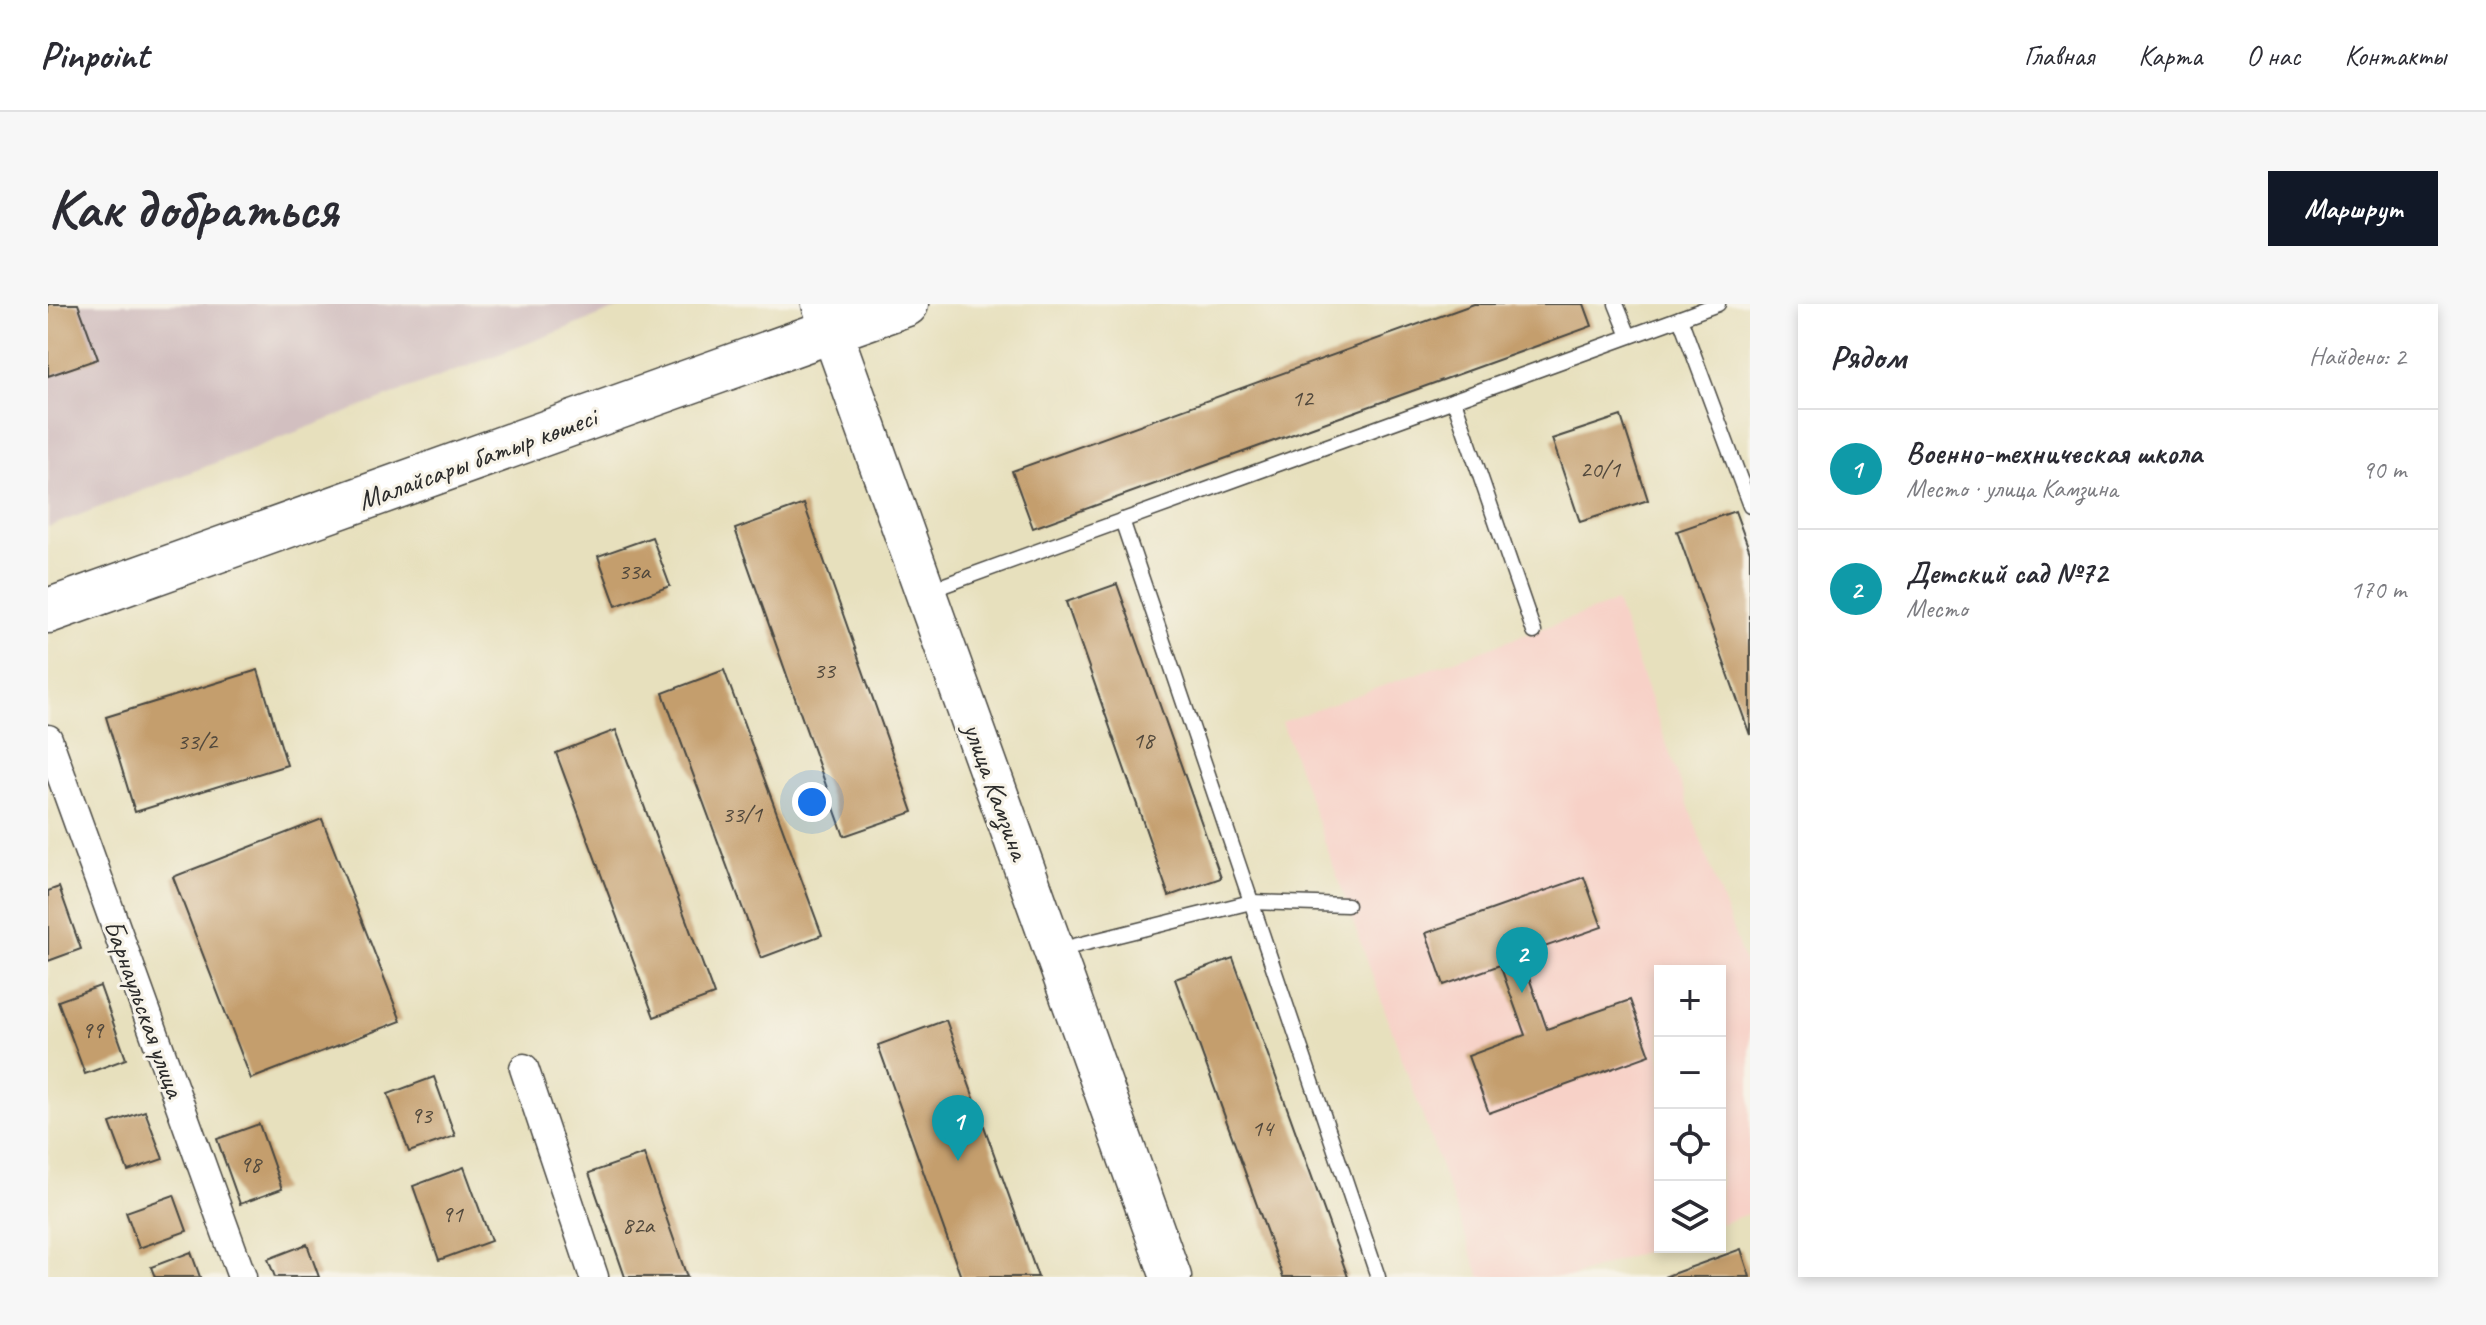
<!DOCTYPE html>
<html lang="ru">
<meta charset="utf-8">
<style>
body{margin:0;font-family:Caveat,sans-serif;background:#f7f7f7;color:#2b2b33}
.controls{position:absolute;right:24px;bottom:24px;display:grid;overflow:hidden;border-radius:0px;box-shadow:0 4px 12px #0003}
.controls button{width:72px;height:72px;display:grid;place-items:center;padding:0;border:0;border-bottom:2px solid #e1e1e2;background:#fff;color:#2b2b33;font:40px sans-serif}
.you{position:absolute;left:764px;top:498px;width:28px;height:28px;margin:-20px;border:6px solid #fff;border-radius:50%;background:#1a73e8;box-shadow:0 0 0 12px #1a73e833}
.badge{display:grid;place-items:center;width:52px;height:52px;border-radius:50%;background:#111827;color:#fff;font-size:26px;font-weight:700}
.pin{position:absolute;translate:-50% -66px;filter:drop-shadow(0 2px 4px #0008)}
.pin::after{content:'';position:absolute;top:42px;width:28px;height:24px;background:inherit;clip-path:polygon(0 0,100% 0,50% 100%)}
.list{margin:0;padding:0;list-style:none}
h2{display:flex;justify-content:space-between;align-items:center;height:104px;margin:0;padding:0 32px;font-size:34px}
h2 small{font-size:26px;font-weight:400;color:#7c7c81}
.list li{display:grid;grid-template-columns:52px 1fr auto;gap:24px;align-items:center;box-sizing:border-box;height:120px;padding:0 32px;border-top:2px solid #e1e1e2}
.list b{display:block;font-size:30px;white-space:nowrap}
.list p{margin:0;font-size:26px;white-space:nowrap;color:#7c7c81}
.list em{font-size:26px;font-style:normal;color:#7c7c81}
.icon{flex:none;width:44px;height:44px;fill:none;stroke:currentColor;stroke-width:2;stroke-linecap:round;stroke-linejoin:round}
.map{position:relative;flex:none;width:1702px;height:973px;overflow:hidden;border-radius:0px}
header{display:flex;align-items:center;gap:48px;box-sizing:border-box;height:112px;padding:0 40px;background:#fff;border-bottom:2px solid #e1e1e2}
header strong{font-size:38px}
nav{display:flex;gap:44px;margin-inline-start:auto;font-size:28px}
.intro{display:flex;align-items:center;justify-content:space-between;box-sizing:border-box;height:192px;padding:0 48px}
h1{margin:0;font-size:56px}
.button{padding:20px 36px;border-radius:0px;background:#111827;color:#fff;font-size:28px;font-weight:700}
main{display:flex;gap:48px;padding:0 48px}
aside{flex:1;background:#fff;border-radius:0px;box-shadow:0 4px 12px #0003}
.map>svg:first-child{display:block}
.built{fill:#f7d1c7}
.industrial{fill:#d2bfc0}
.building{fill:#c49e6d}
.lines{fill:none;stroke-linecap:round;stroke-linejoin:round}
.lane-casing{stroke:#474641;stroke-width:17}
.street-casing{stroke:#474641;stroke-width:31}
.secondary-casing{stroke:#474641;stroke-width:43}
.primary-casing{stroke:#474641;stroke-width:47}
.lane{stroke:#fff;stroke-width:14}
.street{stroke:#fff;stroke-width:28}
.secondary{stroke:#fff;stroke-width:40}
.primary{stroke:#fff;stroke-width:44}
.labels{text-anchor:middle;stroke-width:6;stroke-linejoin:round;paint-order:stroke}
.number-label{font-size:24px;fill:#51483c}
.street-label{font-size:28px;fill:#2b2b2b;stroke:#f7f3e8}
</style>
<header>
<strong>Pinpoint</strong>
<nav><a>Главная</a><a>Карта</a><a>О нас</a><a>Контакты</a></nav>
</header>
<div class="intro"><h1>Как добраться</h1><a class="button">Маршрут</a></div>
<main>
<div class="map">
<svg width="1702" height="973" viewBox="0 0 1702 973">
<rect width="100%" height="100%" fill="#f7f3e8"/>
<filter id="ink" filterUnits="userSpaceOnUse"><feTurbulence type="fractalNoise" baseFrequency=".0125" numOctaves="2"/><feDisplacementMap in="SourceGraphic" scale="16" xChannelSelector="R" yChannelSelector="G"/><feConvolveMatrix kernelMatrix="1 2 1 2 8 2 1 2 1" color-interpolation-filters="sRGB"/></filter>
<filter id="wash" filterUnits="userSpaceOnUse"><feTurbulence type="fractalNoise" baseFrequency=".006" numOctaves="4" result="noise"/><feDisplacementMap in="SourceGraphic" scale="32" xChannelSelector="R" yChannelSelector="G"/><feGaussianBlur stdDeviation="1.8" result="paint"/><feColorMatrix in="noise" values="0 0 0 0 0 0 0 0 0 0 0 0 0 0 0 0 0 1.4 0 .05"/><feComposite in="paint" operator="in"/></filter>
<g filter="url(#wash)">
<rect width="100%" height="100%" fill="#e7e0bd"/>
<path class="built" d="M1568 298 1702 674V909L1672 920V667H1612V942L1524 973H1432L1234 418Z"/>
<path class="industrial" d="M0 0H582L0 223Z"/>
<g id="blocks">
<g class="building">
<path d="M0 0H30L50 55 0 72Z"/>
<path d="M1426 0H1536L1544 22 985 224 964 167Z"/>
<path d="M1573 112 1600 196 1532 218 1504 135Z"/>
<path d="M756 200 865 508 796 532 687 225Z"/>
<path d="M1687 207 1702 248V431L1629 227Z"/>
<path d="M604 233 622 282 568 302 550 252Z"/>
<path d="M1069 280 1173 574 1121 592 1018 298Z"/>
<path d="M210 366 239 461 87 508 58 413Z"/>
<path d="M676 366 774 631 713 654 615 389Z"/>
<path d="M568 426 666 691 606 713 508 449Z"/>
<path d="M274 515 353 717 203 775 125 573Z"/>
<path d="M1536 573 1554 623 1473 651 1499 725 1582 696 1602 751 1441 809 1420 752 1477 731 1452 661 1396 681 1378 629Z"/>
<path d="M11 583 33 645 0 657V587Z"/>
<path d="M1185 654 1300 973H1235L1127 675Z"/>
<path d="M52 682 78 755 37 770 10 697Z"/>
<path d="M898 716 990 973H913L830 741Z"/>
<path d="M386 773 407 832 361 848 340 790Z"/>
<path d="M97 807 115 855 80 867 62 819Z"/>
<path d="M211 820 234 885 192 900 169 835Z"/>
<path d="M596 850 639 973H577L541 869Z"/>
<path d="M416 863 443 937 391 956 365 882Z"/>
<path d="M126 891 139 927 91 944 78 908Z"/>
<path d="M259 940 271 973H227L220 955Z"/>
<path d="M1693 945 1702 973H1616Z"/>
<path d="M143 948 152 973H107L103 963Z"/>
</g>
</g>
</g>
<g filter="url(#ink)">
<use href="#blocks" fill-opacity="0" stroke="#474641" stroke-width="2"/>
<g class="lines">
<defs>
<g id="lane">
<path d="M1568 0 1581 32"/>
<path d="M1670 0 1632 14 1702 202"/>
<path d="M1406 96 1486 328"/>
<path d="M1074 216 1330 973"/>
<path d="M880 287 1632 14"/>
<path d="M1010 646 1203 598 1299 601"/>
</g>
<g id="street">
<path d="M0 435 194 973"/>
<path d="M476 764 546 973"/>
</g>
<path id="secondary" d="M774 0 1123 973"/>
<path id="primary" d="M0 307 858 0"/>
</defs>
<use href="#lane" class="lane-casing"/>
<use href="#street" class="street-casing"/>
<use href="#secondary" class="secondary-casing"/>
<use href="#primary" class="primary-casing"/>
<use href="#lane" class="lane"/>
<use href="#street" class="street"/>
<use href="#secondary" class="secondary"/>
<use href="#primary" class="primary"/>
</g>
</g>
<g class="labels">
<g class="number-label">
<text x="1254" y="102">12</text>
<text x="1552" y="173">20/1</text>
<text x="586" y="275">33а</text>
<text x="776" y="374">33</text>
<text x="1095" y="444">18</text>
<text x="149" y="445">33/2</text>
<text x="694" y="518">33/1</text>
<text x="44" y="734">99</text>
<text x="373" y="819">93</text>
<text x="1214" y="832">14</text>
<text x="202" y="868">98</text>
<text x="404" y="918">91</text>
<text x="590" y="929">82а</text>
</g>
<g class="street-label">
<text transform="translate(429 154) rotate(-20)" y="10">Малайсары батыр көшесі</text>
<text transform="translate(949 487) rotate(70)" y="10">улица Камзина</text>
<text transform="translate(97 704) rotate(70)" y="10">Барнаульская улица</text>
</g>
</g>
</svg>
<div class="controls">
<button>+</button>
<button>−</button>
<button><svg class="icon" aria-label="locate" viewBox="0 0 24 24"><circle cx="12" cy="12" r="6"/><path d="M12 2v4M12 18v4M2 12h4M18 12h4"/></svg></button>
<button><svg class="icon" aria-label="layers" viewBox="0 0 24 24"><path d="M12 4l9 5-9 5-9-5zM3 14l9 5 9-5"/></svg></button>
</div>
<div class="you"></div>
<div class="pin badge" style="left:910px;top:857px;background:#0f9aa8">1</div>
<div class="pin badge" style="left:1474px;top:689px;background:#0f9aa8">2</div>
</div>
<aside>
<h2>Рядом<small>Найдено: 2</small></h2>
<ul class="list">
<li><span class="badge" style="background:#0f9aa8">1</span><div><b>Военно-техническая школа</b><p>Место · улица Камзина</p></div><em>90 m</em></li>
<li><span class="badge" style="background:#0f9aa8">2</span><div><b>Детский сад №72</b><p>Место</p></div><em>170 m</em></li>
</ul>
</aside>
</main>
